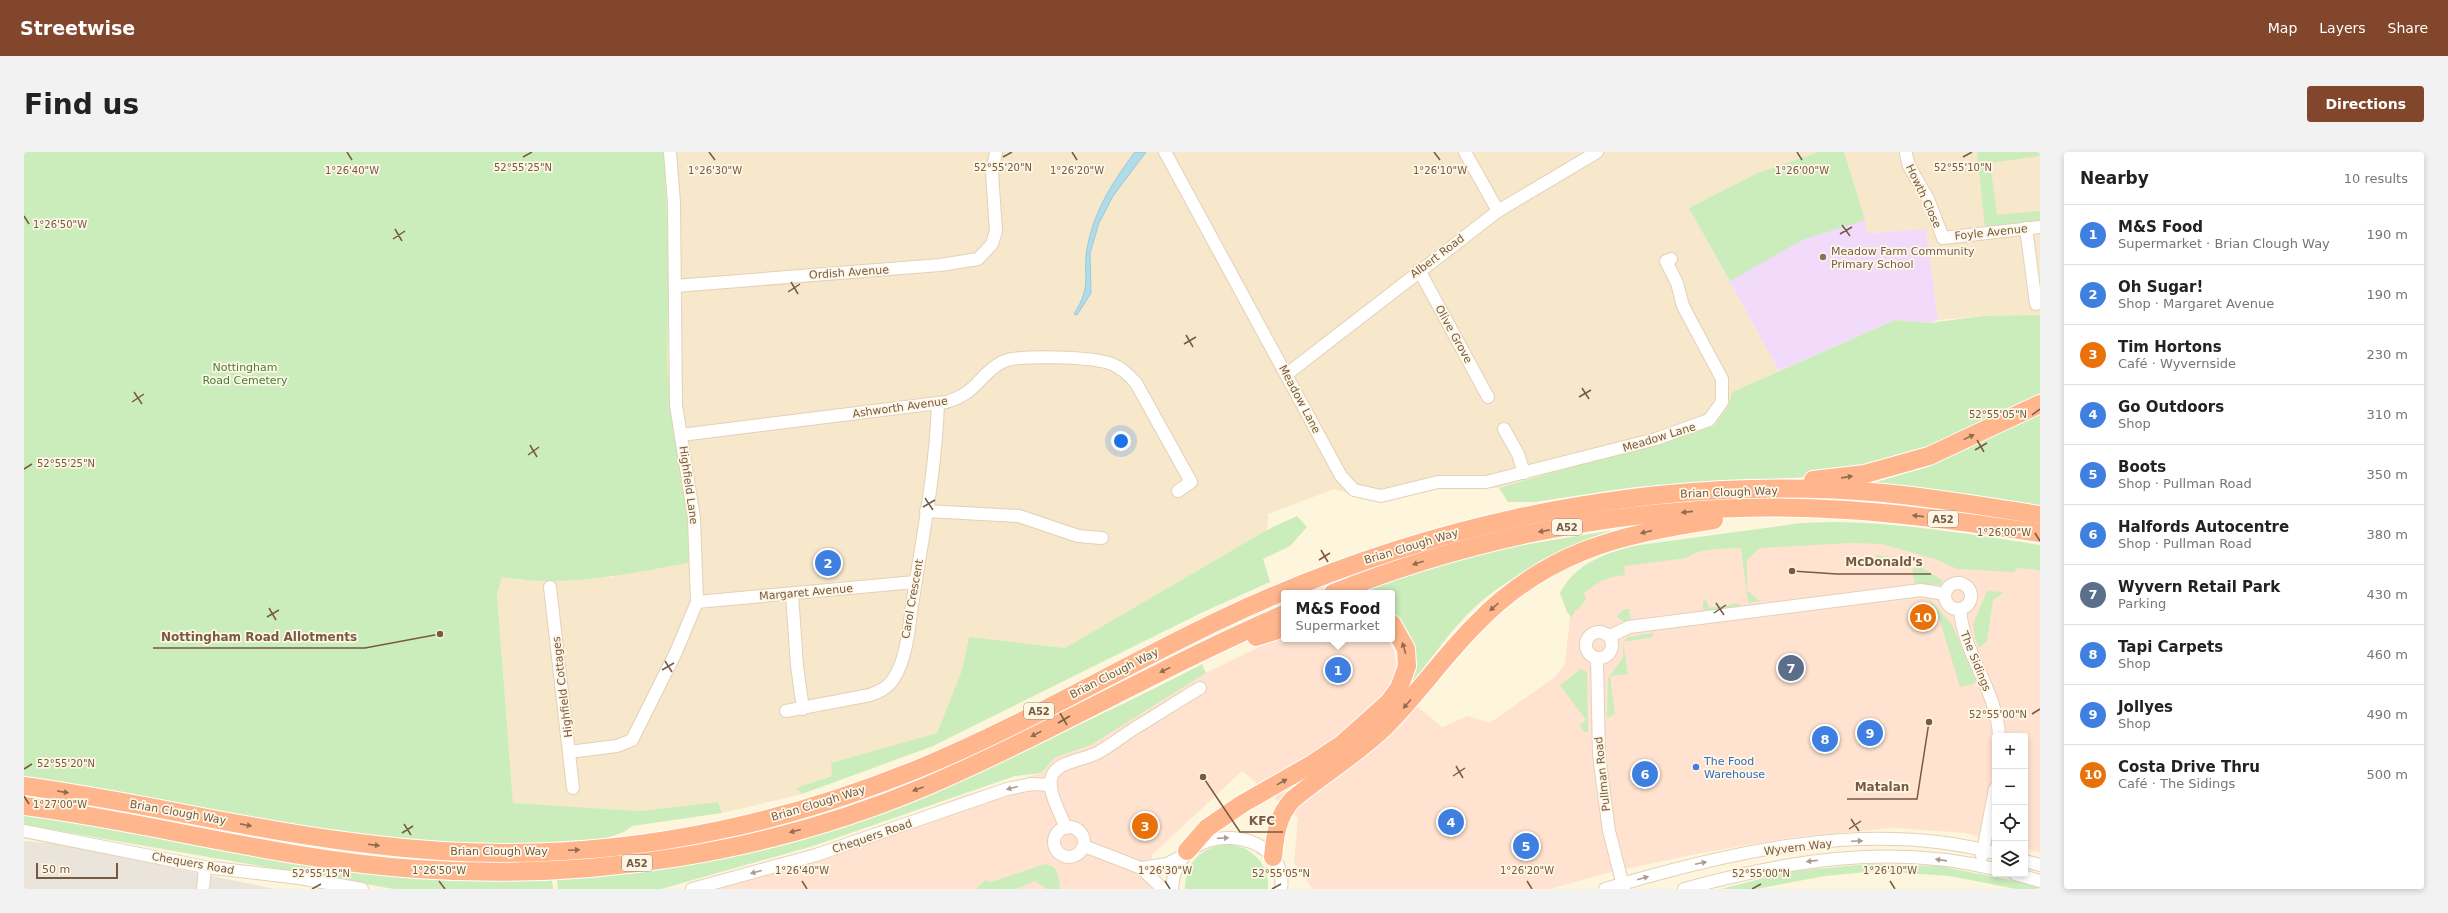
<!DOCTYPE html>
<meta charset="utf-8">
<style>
body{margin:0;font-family:"DejaVu Sans",sans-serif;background:#f2f2f2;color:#222}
.controls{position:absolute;right:12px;bottom:12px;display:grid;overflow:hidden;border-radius:4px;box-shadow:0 2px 6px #0003}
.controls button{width:36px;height:36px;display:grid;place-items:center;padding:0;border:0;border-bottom:1px solid #e0e0e0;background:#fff;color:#222;font:20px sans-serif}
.scale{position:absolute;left:12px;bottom:10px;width:82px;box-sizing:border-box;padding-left:4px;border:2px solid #765a43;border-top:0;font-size:11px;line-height:14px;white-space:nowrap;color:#765a43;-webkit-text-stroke:3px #fff7e5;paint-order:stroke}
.you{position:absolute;left:1097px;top:289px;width:14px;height:14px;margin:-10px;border:3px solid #fff;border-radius:50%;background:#1a73e8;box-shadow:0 0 0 6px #1a73e833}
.badge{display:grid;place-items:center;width:26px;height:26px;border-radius:50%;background:#81462b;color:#fff;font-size:13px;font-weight:700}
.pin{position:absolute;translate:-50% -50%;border:2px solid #fff;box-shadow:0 1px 4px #0006}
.popup{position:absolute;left:1257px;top:438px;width:114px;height:52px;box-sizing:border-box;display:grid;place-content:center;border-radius:4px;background:#fff;filter:drop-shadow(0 1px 3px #0005);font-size:13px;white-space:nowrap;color:#767676}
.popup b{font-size:15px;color:#222}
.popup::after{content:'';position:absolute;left:50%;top:100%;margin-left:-8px;border:8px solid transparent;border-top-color:#fff}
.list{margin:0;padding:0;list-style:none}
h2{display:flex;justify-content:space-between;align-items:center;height:52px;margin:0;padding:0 16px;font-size:17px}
h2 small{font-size:13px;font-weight:400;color:#767676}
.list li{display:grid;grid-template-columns:26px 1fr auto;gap:12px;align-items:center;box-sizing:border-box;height:60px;padding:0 16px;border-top:1px solid #e0e0e0}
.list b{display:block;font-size:15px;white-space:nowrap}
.list p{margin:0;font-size:13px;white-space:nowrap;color:#767676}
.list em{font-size:13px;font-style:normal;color:#767676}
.icon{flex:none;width:22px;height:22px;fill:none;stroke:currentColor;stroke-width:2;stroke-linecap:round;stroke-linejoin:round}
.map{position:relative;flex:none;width:2016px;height:737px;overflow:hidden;border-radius:4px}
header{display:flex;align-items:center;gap:24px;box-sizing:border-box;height:56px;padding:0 20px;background:#81462b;color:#fff}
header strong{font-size:19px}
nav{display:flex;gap:22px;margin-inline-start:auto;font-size:14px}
.intro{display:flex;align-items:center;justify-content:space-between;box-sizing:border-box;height:96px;padding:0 24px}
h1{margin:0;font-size:28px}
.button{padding:10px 18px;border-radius:4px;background:#81462b;color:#fff;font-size:14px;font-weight:700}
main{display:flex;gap:24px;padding:0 24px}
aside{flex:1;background:#fff;border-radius:4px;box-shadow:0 2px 6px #0003}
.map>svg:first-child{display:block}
.residential{fill:#f7e7cb}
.commercial{fill:#ffe3d0}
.industrial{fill:#ebe4da}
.education{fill:#f2dafa}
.green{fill:#caedbb}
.water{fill:#b0dbe9;stroke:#95cadc}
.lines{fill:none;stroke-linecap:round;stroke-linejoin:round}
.minor-casing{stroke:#e3d1b8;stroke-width:14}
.highway-casing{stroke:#fff;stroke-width:20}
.minor{stroke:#fff;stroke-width:12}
.highway{stroke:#ffb68d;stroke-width:18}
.oneway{fill:#916c52}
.oneway2{fill:#ad9c8e}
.ticks{fill:none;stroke:#765a43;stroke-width:1.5}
.education-dot{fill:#8d6e63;stroke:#fff7e5;stroke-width:1.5}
.shop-dot{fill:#3f7fe0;stroke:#fff7e5;stroke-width:1.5}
.labels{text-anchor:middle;stroke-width:3.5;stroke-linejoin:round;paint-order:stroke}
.shield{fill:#fff7e5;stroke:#9f8974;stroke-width:1}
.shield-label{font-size:10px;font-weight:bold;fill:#765a43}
.street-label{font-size:11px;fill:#765a43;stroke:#fff7e5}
.education-label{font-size:11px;fill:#785e54;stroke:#fff7e5;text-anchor:start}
.park-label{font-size:11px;fill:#477d3a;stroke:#fff7e5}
.shop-label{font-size:11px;fill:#366cbe;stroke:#fff7e5;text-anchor:start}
.ticks-label{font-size:10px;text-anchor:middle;fill:#765a43;stroke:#fff7e5;stroke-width:3.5;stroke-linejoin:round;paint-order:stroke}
.leader{fill:none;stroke:#765a43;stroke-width:1.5}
.callout-dot{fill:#765a43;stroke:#fff7e5;stroke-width:1.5}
.callout-label{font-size:12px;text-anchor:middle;font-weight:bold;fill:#765a43;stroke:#fff7e5;stroke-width:3.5;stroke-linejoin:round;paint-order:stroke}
</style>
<header>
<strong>Streetwise</strong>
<nav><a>Map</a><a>Layers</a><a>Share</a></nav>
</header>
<div class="intro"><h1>Find us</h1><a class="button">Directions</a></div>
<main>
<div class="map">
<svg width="2016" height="737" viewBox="0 0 2016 737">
<rect width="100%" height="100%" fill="#fef5dd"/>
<g class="residential">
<path d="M640 0H1795L1734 21 1665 56 1755 219 1708 240 1705 252 1690 274 1475 336 1414 335 1355 350 1310 337 1244 362 1243 378 1041 496 945 485 938 518 913 581 807 611 809 624 772 636 778 642 698 661 694 650 615 659 489 651 473 442 478 424 496 428 589 425 656 316 643 217 645 109Z"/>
<path d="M1820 0H2016V163L1959 164 1914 168 1902 77 1844 81Z"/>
</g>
<path class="commercial" d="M1855 388 2016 412V701L2001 696V584H1971V689L1942 681 1870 676 1770 685 1677 701 1591 719 1526 737H1289L1270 711 1274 666 1218 619 1128 703 1127 737H668L832 687 938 644 1017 621 1032 605 1067 593 1182 521 1260 483V487H1363L1370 499 1372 514 1368 534 1418 575 1444 564 1466 571 1531 525 1541 511 1546 465 1556 445 1566 430 1597 412 1683 397Z"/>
<path class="industrial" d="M0 689 33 692 251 737H0Z"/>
<path class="education" d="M1795 0H1820L1844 81 1902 77 1914 168 1905 171 1871 168 1755 219 1665 56 1734 21Z"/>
<g class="green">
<path d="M0 0H640L645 109 643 217 665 361 667 410C605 422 540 436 478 425L473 442 489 651 615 659 694 650 698 661 608 674 600 680 579 687 478 693 363 688 0 627Z"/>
<path d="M1795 0H1820L1841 68 1778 88 1706 129 1665 56 1734 21Z"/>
<path d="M1953 0H2016V4L1966 11 1973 63 2016 59V70L1961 76Z"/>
<path d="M2016 163V249L1900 302 1784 325 1611 335 1510 350H1484L1475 336 1690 274 1705 252 1708 240 1871 168 1905 171 1959 164Z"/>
<path d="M2016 261V357L1838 334 1904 315Z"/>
<path d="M1273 364 1283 375 1266 394 1239 407 1246 430 1179 460 909 594 778 642 772 636 808 624 807 611 913 581 938 518 945 485 1041 496 1243 378Z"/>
<path d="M1810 370C1879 371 1947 382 2016 393V422L2015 418 1993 416 1990 420 1933 417 1911 407 1857 392 1828 391 1736 396 1723 408V438L1734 448H1742L1724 451 1717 396C1702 397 1675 395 1663 406L1600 414 1601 423C1583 425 1574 430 1560 441L1562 447 1554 458H1551L1548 466 1543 460 1536 441C1550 413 1579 402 1609 394L1777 371Z"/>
<path d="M1585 379 1586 382C1540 402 1490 419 1452 454 1427 477 1407 507 1386 534 1394 501 1394 485 1368 461V441H1331L1378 424 1474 397Z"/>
<path d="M1852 403 1879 407 1853 410Z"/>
<path d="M1895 414 1918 428 1917 433 1891 432 1888 417Z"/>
<path d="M1963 439 1980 440 1969 448 1963 489 1955 496 1951 486 1949 472Z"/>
<path d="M1904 446 1928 473 1952 529 1949 532 1936 535 1916 469Z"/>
<path d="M1682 448 1685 456 1715 451 1716 454 1685 460 1679 457V450Z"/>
<path d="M1601 457H1605L1607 470H1600L1592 464Z"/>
<path d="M1629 481V485L1599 490 1604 522 1586 524 1591 562 1583 566 1584 526 1599 506V490L1604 485Z"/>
<path d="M1178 512 1182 521 1067 593 1032 605 1017 621 991 624 789 694 637 737H534L533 728C650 720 766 695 876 654 912 641 947 623 983 606 1048 576 1114 546 1178 512Z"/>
<path d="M1557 517 1563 520 1564 580H1560L1556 573 1562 568 1536 533Z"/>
<path d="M0 663 38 667 247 707 343 722 429 729 528 728 529 737H370L0 673Z"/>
<path d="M1203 692C1227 694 1246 712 1244 737H1161C1161 710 1178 695 1203 692Z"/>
<path d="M1021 712 1030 715 1034 722 1036 737H1023L1011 729 992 737H952L962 728 967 730Z"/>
<path d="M1846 712 1916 714 2005 732 2016 735V737H1992L1926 724 1852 719 1801 724 1732 737H1697L1768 719Z"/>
</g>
<path class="water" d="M1111 0H1122L1089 44 1075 71 1066 101 1067 141 1053 163 1050 162C1070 131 1057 122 1064 92 1071 57 1090 28 1111 0Z"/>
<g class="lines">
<defs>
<g id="minor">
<path d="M1141 0 1317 324 1330 338 1357 344 1414 330H1462L1632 287 1685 268 1698 250V227L1659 154 1653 131 1642 109 1647 107"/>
<path d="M1441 0 1474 59"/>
<path d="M1882 2 1885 14 1904 47 1919 86 2016 75"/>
<path d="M2002 76 2012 152"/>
<path d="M1395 118 1464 245"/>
<path d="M651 134 916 113 954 107 968 92 972 79 968 20 972 0"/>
<path d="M1263 222 1474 59 1573 0"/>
<path d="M1480 277 1494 302 1500 321"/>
<path d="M657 283 922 250C954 241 954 223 978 210 994 202 1071 205 1088 212 1098 216 1105 223 1112 231L1167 330 1154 339"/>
<path d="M902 359 995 364 1054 384 1078 386"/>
<circle cx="1934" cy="444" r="13"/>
<path d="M526 435 549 636"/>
<path d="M768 442 773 514 779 557"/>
<path d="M673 450 891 430"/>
<path d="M1936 457C1939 502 1973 538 1975 584"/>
<circle cx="1575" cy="493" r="13"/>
<path d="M1586 484 1605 475 1897 438 1921 442"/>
<path d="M1573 506 1575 603 1585 679 1600 737"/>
<path d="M762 559 846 543C855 540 865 535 870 526 884 504 885 471 889 447 899 382 912 317 914 251"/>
<path d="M545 600 593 594 608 588 652 500 673 450 670 366 652 253 650 51 646 0"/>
<circle cx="1045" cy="690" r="15"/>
<path d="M1042 676C1037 662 1022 638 1028 624 1034 609 1060 608 1073 601 1087 594 1098 584 1111 576 1133 563 1154 549 1176 536"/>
<path d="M0 679 181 715 275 726 338 737"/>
<path d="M1060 694 1117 716 1139 737"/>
<path d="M1958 704 1971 637"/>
<path d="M2001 709 2016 713"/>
<path d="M1117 716 1143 712 1160 703"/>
<path d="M1991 722 2016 729"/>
<path d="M179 737 181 715"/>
<path d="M668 737 792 703 983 637 1008 632 1027 633"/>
<path d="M1148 737C1152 663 1266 675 1257 737"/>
<path d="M1581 737C1704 700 1844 667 1971 701"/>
<path d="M1660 737C1762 709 1866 691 1971 717"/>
</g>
<g id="highway">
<path d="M1789 328 1841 322 1905 304 2016 252"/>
<path d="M1309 441C1470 377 1649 346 1822 358 1887 362 1952 372 2016 381"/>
<path d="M1232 485 1260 476"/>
<path d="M0 634C118 650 234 680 352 693 466 707 584 702 696 678 764 664 832 642 896 616 1000 573 1097 515 1198 467 1402 370 1634 321 1860 341 1912 346 1964 355 2016 363"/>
<path d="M0 654C131 671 259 708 392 717 564 729 743 702 903 634 1024 582 1139 514 1260 462"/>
<path d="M1163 699 1183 676 1218 652 1288 612 1318 592 1365 550 1375 536 1383 514 1382 497 1368 472"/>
<path d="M1249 705C1251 684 1253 665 1268 648 1298 623 1333 602 1361 575 1393 543 1419 505 1451 473 1521 400 1593 383 1690 368"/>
</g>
</defs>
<use href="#minor" class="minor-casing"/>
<use href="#highway" class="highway-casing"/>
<use href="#minor" class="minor"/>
<use href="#highway" class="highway"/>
</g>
<defs><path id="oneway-solid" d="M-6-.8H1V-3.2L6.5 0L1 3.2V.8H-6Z"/></defs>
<g class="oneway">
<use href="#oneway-solid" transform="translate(1945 285) rotate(-26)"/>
<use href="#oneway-solid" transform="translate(1823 325) rotate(-8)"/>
<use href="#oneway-solid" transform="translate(1663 360) rotate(174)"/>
<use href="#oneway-solid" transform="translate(1894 364) rotate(-174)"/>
<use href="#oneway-solid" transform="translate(1520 379) rotate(169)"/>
<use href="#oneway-solid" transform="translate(1622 380) rotate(167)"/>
<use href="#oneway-solid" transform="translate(1394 411) rotate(163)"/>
<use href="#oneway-solid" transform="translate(1470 455) rotate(138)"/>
<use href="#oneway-solid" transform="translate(1380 496) rotate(-107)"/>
<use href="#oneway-solid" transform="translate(1141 518) rotate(154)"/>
<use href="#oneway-solid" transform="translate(1383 552) rotate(131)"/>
<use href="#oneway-solid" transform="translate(1012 582) rotate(153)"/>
<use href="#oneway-solid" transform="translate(1258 630) rotate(-29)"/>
<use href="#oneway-solid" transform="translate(894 637) rotate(160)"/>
<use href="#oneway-solid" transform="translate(39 640) rotate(9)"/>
<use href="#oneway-solid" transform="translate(222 673) rotate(11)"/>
<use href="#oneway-solid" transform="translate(771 679) rotate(165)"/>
<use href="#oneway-solid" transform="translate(350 693) rotate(7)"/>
<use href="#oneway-solid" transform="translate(550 698) rotate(-3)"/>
</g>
<g class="oneway2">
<use href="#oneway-solid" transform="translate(988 636) rotate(165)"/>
<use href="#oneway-solid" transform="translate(1199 686) rotate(-2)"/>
<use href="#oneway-solid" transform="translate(1833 689) rotate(-3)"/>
<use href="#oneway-solid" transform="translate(1917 708) rotate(-172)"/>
<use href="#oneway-solid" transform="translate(1788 709) rotate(173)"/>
<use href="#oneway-solid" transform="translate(1677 711) rotate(-12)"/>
<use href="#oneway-solid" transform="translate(732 720) rotate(165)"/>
<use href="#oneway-solid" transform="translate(1619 726) rotate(-16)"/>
</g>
<path class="ticks" d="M323 0 328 8M685 0 691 8M1048 0 1053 8M1410 0 1416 8M1773 0 1778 8M499 5 508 0M979 5 988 0M1939 5 1948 0M0 64 5 72M1818 73 1826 84M371 77 378 89M1816 82 1828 75M369 87 381 79M767 130 774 142M764 140 776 132M1162 183 1169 195M1160 192 1172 185M1558 236 1565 247M110 240 118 252M1555 245 1567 238M108 250 120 242M2008 263 2016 257M1953 288 1960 300M506 293 513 305M1951 298 1963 291M504 303 515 295M0 317 8 312M901 346 909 358M899 355 911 348M2011 381 2016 389M1297 398 1304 410M1295 408 1306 401M1692 451 1700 463M245 456 252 468M1690 461 1702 453M243 465 255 458M641 509 648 520M638 518 650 511M1036 561 1043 573M2008 562 2016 557M1034 571 1046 564M1432 614 1439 626M0 617 8 612M1429 624 1441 616M0 644 5 652M1827 667 1835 679M380 672 387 683M1825 677 1837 669M378 681 389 674M415 729 421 737M778 729 783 737M1141 729 1146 737M1503 729 1508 737M1866 729 1871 737M288 737 297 732M1248 737 1257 732M1728 737 1737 732"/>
<circle class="education-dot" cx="1799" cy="105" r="4"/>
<circle class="shop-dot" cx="1672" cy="615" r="4"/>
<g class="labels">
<g class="shield">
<rect x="1904" y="359" width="30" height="16" rx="3"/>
<rect x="1528" y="367" width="30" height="16" rx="3"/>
<rect x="1000" y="551" width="30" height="16" rx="3"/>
<rect x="598" y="703" width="30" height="16" rx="3"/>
</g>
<g class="shield-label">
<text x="1919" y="371">A52</text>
<text x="1543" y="379">A52</text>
<text x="1015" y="563">A52</text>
<text x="613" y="715">A52</text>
</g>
<g class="street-label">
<text transform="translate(1900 44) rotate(65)" y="4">Howth Close</text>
<text transform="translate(1967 80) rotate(-6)" y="4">Foyle Avenue</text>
<text transform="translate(1413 104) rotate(-37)" y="4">Albert Road</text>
<text transform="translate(825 120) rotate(-4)" y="4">Ordish Avenue</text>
<text transform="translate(1430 182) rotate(61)" y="4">Olive Grove</text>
<text transform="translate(1276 247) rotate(62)" y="4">Meadow Lane</text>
<text transform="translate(876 255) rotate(-8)" y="4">Ashworth Avenue</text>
<text transform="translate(1635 285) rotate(-17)" y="4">Meadow Lane</text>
<text transform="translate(665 333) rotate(82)" y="4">Highfield Lane</text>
<text transform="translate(1705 340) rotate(-2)" y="4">Brian Clough Way</text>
<text transform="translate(1387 394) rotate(-17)" y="4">Brian Clough Way</text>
<text transform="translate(782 440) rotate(-5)" y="4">Margaret Avenue</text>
<text transform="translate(888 447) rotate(-80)" y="4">Carol Crescent</text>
<text transform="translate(1952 509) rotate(68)" y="4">The Sidings</text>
<text transform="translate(1090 521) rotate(-27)" y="4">Brian Clough Way</text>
<text transform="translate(538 535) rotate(-97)" y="4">Highfield Cottages</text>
<text transform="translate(1578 622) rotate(-96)" y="4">Pullman Road</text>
<text transform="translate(794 651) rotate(-17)" y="4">Brian Clough Way</text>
<text transform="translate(154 660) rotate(10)" y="4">Brian Clough Way</text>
<text transform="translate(848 684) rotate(-19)" y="4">Chequers Road</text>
<text transform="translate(1774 695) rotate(-7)" y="4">Wyvern Way</text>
<text x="475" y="703">Brian Clough Way</text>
<text transform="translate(169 711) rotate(10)" y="4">Chequers Road</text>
</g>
<g class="education-label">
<text x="1807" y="103">Meadow Farm Community<tspan x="1807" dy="13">Primary School</tspan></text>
</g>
<g class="park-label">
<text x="221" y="219">Nottingham<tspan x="221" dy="13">Road Cemetery</tspan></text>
</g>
<g class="shop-label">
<text x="1680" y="613">The Food<tspan x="1680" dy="13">Warehouse</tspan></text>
</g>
</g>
<g class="ticks-label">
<text x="979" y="19">52°55'20"N</text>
<text x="499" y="19">52°55'25"N</text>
<text x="1939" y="19">52°55'10"N</text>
<text x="328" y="22">1°26'40"W</text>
<text x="1053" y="22">1°26'20"W</text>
<text x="691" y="22">1°26'30"W</text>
<text x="1416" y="22">1°26'10"W</text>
<text x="1778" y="22">1°26'00"W</text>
<text x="36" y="76">1°26'50"W</text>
<text x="1974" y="266">52°55'05"N</text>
<text x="42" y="315">52°55'25"N</text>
<text x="1980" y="384">1°26'00"W</text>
<text x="1974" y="566">52°55'00"N</text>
<text x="42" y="615">52°55'20"N</text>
<text x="36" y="656">1°27'00"W</text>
<text x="415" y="722">1°26'50"W</text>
<text x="778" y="722">1°26'40"W</text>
<text x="1141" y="722">1°26'30"W</text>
<text x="1503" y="722">1°26'20"W</text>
<text x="1866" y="722">1°26'10"W</text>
<text x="297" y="725">52°55'15"N</text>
<text x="1257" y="725">52°55'05"N</text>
<text x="1737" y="725">52°55'00"N</text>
</g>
<path class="leader" d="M1768 419L1813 422H1907M416 482L341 496H129M1905 570L1893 647H1823M1179 625L1216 680H1259"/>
<g class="callout-dot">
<circle cx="1768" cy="419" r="4"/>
<circle cx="416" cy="482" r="4"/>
<circle cx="1905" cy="570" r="4"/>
<circle cx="1179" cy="625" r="4"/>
</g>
<g class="callout-label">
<text x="1860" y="414">McDonald's</text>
<text x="235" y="489">Nottingham Road Allotments</text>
<text x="1858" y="639">Matalan</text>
<text x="1238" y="673">KFC</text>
</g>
</svg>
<div class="controls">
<button>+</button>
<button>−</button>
<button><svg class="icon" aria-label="locate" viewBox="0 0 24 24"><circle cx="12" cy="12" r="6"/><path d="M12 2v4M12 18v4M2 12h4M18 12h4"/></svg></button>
<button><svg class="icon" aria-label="layers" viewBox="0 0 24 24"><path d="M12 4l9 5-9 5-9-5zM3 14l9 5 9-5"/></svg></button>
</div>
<div class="scale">50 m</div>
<div class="you"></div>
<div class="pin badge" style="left:1314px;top:518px;background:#3f7fe0">1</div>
<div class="popup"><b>M&amp;S Food</b>Supermarket</div>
<div class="pin badge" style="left:804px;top:411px;background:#3f7fe0">2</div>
<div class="pin badge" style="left:1121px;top:674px;background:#e8710a">3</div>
<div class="pin badge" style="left:1427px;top:670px;background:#3f7fe0">4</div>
<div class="pin badge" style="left:1502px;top:694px;background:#3f7fe0">5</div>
<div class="pin badge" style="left:1621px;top:622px;background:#3f7fe0">6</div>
<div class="pin badge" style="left:1767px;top:516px;background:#5c6f8a">7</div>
<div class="pin badge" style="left:1801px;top:587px;background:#3f7fe0">8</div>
<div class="pin badge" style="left:1846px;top:581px;background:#3f7fe0">9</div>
<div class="pin badge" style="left:1899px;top:465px;background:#e8710a">10</div>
</div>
<aside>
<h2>Nearby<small>10 results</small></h2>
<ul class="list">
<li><span class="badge" style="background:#3f7fe0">1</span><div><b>M&amp;S Food</b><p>Supermarket · Brian Clough Way</p></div><em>190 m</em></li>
<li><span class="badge" style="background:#3f7fe0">2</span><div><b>Oh Sugar!</b><p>Shop · Margaret Avenue</p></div><em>190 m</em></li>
<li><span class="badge" style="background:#e8710a">3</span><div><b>Tim Hortons</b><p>Café · Wyvernside</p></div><em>230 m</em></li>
<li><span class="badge" style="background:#3f7fe0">4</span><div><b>Go Outdoors</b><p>Shop</p></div><em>310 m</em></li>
<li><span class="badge" style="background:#3f7fe0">5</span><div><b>Boots</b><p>Shop · Pullman Road</p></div><em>350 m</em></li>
<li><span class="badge" style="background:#3f7fe0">6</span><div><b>Halfords Autocentre</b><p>Shop · Pullman Road</p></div><em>380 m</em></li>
<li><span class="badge" style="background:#5c6f8a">7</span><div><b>Wyvern Retail Park</b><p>Parking</p></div><em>430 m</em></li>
<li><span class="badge" style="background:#3f7fe0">8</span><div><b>Tapi Carpets</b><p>Shop</p></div><em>460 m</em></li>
<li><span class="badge" style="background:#3f7fe0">9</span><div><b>Jollyes</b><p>Shop</p></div><em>490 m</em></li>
<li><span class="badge" style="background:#e8710a">10</span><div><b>Costa Drive Thru</b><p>Café · The Sidings</p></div><em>500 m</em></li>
</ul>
</aside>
</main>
